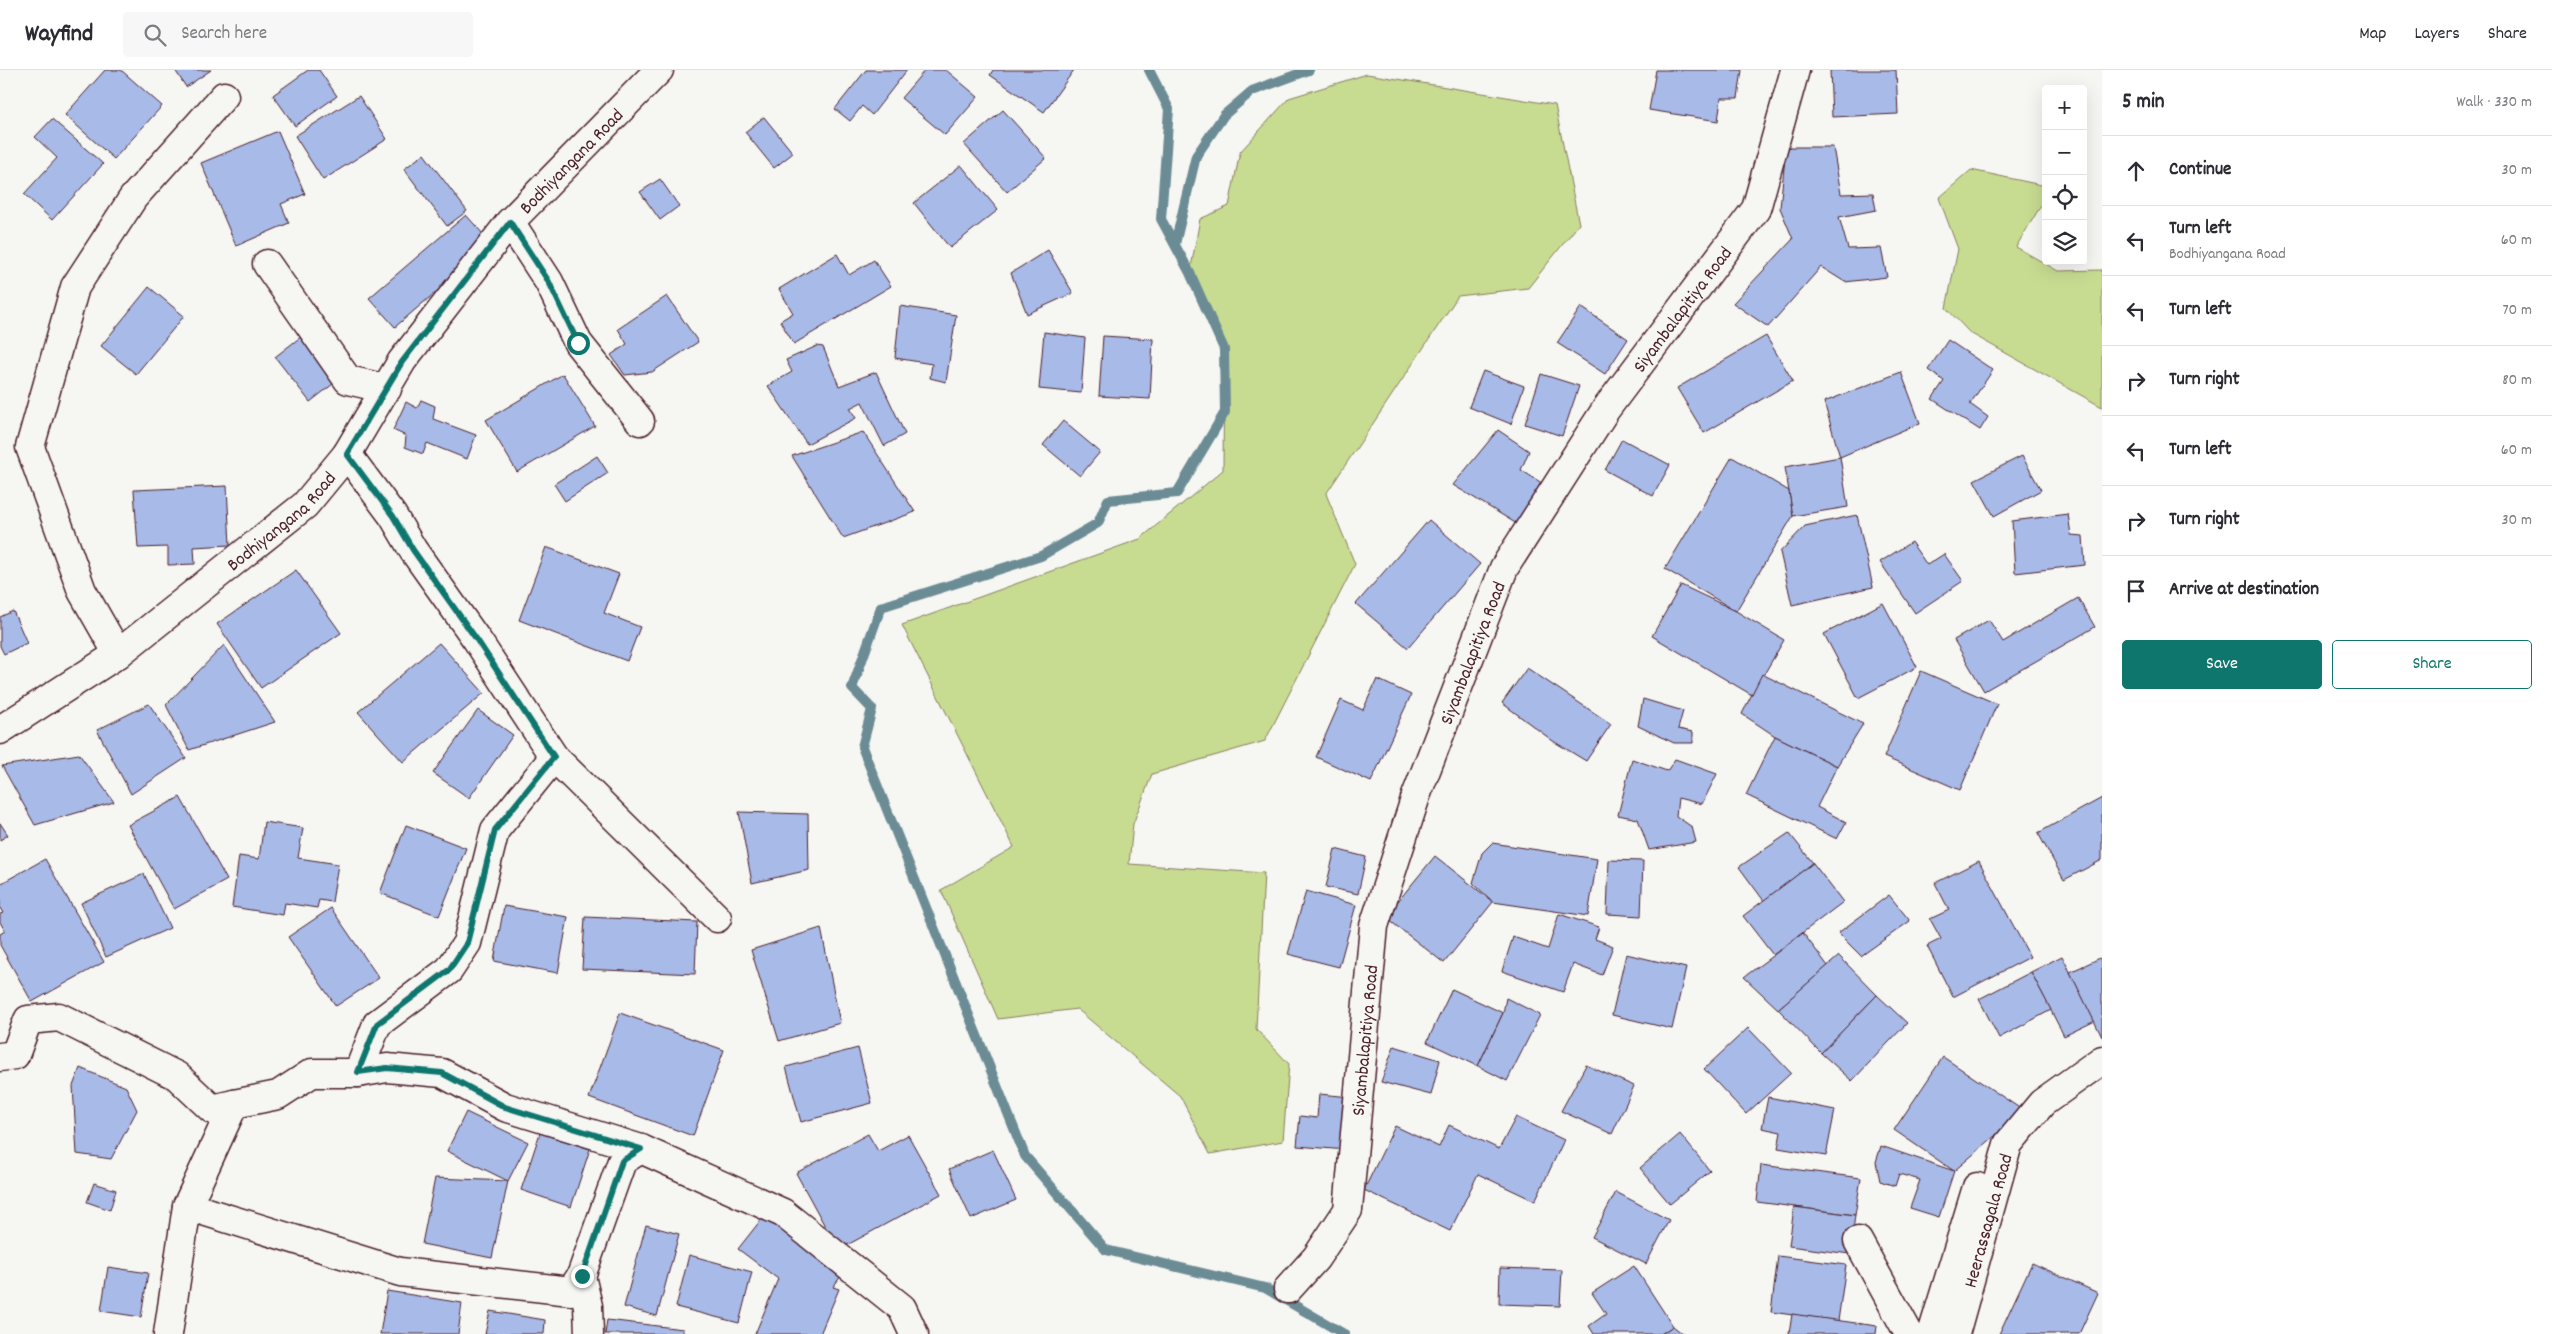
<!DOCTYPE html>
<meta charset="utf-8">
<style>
body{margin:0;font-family:Dekko,sans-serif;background:#f7f7f7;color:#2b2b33}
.controls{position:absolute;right:15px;top:15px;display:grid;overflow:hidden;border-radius:5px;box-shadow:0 5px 20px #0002}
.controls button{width:45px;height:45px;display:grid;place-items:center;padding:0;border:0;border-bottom:1px solid #e1e1e2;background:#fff;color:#2b2b33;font:25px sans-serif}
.stop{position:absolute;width:15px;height:15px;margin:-11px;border:4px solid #0f766e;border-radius:50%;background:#fff}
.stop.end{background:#0f766e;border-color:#fff;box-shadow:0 1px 5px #0008}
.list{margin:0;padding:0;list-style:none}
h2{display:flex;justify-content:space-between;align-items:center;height:65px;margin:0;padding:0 20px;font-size:21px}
h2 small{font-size:16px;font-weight:400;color:#7c7c81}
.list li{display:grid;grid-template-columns:32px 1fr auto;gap:15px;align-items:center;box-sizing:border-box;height:70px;padding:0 20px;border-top:1px solid #e1e1e2}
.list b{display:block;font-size:19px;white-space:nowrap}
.list p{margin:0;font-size:16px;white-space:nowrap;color:#7c7c81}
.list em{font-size:16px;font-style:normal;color:#7c7c81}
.actions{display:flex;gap:10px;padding:15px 20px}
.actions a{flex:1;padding:11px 0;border:1px solid #0f766e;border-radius:5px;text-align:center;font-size:18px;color:#0f766e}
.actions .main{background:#0f766e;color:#fff}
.icon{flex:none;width:28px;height:28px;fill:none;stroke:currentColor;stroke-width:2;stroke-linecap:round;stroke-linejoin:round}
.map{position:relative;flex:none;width:2102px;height:1264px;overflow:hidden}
header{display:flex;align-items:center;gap:30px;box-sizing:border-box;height:70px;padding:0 25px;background:#fff;border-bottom:1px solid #e1e1e2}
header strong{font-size:24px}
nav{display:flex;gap:28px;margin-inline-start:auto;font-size:18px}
.search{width:350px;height:45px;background:#f7f7f7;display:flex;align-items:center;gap:12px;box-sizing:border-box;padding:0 18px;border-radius:5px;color:#7c7c81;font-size:19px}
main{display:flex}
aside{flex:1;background:#fff}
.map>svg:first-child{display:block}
.green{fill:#c7db91;stroke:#887d5e}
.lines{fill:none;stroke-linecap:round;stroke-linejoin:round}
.stream{stroke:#6c8c95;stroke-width:10}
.building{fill:#a7bae8;stroke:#4a1f2b}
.minor-casing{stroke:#4a1f2b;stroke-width:31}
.minor{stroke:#f6f6f2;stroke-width:28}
.route{stroke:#0f766e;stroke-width:6}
.labels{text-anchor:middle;stroke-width:4;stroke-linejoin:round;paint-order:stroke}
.street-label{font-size:19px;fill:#4a1f2b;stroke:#f6f6f2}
</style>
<header>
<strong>Wayfind</strong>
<div class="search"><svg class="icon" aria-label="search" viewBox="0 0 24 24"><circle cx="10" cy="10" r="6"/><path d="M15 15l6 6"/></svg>Search here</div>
<nav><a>Map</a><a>Layers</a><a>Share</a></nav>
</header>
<main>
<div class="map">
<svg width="2102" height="1264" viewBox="0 0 2102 1264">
<rect width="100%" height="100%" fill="#f6f6f2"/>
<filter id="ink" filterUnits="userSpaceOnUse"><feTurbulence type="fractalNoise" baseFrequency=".02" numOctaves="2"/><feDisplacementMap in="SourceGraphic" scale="10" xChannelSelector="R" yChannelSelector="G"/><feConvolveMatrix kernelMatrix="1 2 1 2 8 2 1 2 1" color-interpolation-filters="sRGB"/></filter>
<g filter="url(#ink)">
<g class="green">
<path d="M1367 4 1555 35 1579 154 1528 218 1458 226 1326 424 1355 494 1265 671 1152 704 1133 754 1129 794 1264 803 1256 959 1289 994 1283 1071 1210 1084 1180 1026 1077 939 998 949 941 820 1014 777 902 555 1140 469 1223 400 1224 279 1190 203 1200 149 1229 136 1240 82 1289 28Z"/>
<path d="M1971 100 2046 116V127L2016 177 2058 201 2102 200V337L1970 263 1946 238 1958 179 1939 128Z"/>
</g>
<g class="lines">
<g class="stream">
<path d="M1149 0 1169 39 1161 149 1190 203 1224 279 1225 342 1177 423 1108 430 1098 453 1041 486 881 537 852 618 872 639 862 677 1025 1086 1106 1180 1265 1218 1344 1264"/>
<path d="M1175 174 1196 86 1224 45 1252 21 1309 0"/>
</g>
</g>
<g class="building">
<path d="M105 0H121L162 36 114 89 65 45Z"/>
<path d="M175 0H211L186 17Z"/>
<path d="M308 0H319L337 26 295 56 273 25Z"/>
<path d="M866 0H907L872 45 862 36 850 51 835 39Z"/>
<path d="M925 0H946L978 27 945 65 901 28Z"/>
<path d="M993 0H1074L1044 42 990 5Z"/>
<path d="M1656 0H1742L1738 28H1721L1718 51 1649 40Z"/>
<path d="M1830 0H1896L1898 44 1832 47Z"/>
<path d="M359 26 387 69 323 110 295 66Z"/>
<path d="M1003 40 1046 88 1007 122 964 74Z"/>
<path d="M764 47 793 83 774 98 745 62Z"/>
<path d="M52 49 103 94 52 150 24 124 57 88 35 67Z"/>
<path d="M278 61 305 124 281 134 289 153 236 176 201 93Z"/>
<path d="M1786 77H1833L1841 124 1873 123 1876 140 1839 147 1848 179 1881 178 1887 207 1845 212 1821 197 1768 257 1733 233 1793 169 1780 138Z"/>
<path d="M424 84 467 141 447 156 404 99Z"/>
<path d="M961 95 998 140 950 178 914 133Z"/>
<path d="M660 109 679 136 660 150 640 122Z"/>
<path d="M466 145 492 174 395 257 369 228Z"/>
<path d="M1048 180 1073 223 1027 244 1011 203Z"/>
<path d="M837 184 849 205 874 190 891 216 794 274 780 251 793 243 779 219Z"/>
<path d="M149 217 184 246 136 304 101 276Z"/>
<path d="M667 226 698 272 652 302 625 305 611 285 627 274 618 259Z"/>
<path d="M900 236 956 245 946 312 930 308 932 294 895 288Z"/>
<path d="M1581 237 1628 269 1605 304 1557 273Z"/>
<path d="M307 262 342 307 310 332 275 287Z"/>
<path d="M1044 262 1085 268 1081 323 1039 319Z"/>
<path d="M1103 266 1153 269 1150 329 1099 326Z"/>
<path d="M1766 266 1793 311 1704 363 1677 318Z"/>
<path d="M1948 270 1993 300 1970 334 1988 347 1980 360 1932 329 1944 311 1928 300Z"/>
<path d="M817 276 823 277 839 316 876 302 905 364 884 376 862 332 850 338 856 348 807 374 768 316 792 302 786 290Z"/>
<path d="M1483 301 1524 316 1511 354 1469 337Z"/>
<path d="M1901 302 1920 353 1840 387 1824 332Z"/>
<path d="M563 304 595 356 517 402 486 350Z"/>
<path d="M1541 304 1579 316 1562 366 1525 354Z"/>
<path d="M421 330 435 336 433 349 476 365 467 389 427 373 423 384 405 377 406 366 393 360 406 332 417 338Z"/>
<path d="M1063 351 1100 382 1080 406 1043 375Z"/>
<path d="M1498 360 1529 381 1521 400 1545 415 1517 454 1453 415Z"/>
<path d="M863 362 915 442 843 468 792 386Z"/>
<path d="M1622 369 1670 395 1653 426 1605 400Z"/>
<path d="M597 386 608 403 565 431 554 414Z"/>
<path d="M2022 386 2041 420 1994 446 1974 410Z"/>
<path d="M1732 387 1789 421 1793 446 1736 541 1665 499Z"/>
<path d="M1840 387 1848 437 1793 446 1785 397Z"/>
<path d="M227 416 230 475 194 477 195 494 168 495V477L138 478 134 420Z"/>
<path d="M2068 444 2071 465 2083 466 2085 495 2015 503 2012 451Z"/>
<path d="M1857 445 1873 517 1792 535 1780 482 1805 456Z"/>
<path d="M1429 450 1480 494 1408 578 1356 534Z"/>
<path d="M1911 472 1927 495 1944 484 1963 511 1915 543 1880 492Z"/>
<path d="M546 477 619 504 604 543 640 557 627 591 519 550Z"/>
<path d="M296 500 341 563 261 618 217 554Z"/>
<path d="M1681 515 1736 541 1784 570 1752 625 1652 566Z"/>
<path d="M2078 528 2095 557 1984 621 1954 570 1989 550 2003 572Z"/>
<path d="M1883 533 1917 597 1858 628 1824 564Z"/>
<path d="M13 541 27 573 4 584 0 576V547Z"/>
<path d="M439 573 484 623 403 692 358 642Z"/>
<path d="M224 575 275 652 189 680 166 635Z"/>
<path d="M1527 598 1611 654 1586 691 1553 671 1502 633Z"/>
<path d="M1921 601 1997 634 1960 720 1884 687Z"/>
<path d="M1762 604 1863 654 1837 696 1775 666 1742 644Z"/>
<path d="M1377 609 1411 625 1371 712 1316 687 1341 630 1363 640Z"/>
<path d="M1643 629 1683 641 1678 659 1693 662V673H1674L1638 656Z"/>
<path d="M149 634 186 688 131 724 97 660Z"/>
<path d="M478 640 513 665 469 728 433 703Z"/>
<path d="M1775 666 1837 696 1817 737 1846 752 1837 769 1746 725Z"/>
<path d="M79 684 114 732 35 755 2 696Z"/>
<path d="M1632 689 1667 701 1675 689 1717 704 1702 734 1678 728 1676 746 1692 757 1696 772 1649 780 1638 749 1618 745Z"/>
<path d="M180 727 227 810 174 839 128 755Z"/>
<path d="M2102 728V790L2064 810 2038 763Z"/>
<path d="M739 742 808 744 809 800 752 813Z"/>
<path d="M264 752 303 758 298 788 338 794 332 832 319 830 317 838 285 833 283 845 232 837 239 786 259 789Z"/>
<path d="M0 753 8 765 0 770Z"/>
<path d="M406 755 466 778 439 846 380 823Z"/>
<path d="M1789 763 1813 793 1764 831 1739 797Z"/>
<path d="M1492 773 1597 789 1588 846 1493 832 1473 813 1482 783Z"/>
<path d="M1335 779 1366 787 1358 824 1326 817Z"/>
<path d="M1435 786 1493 832 1444 893 1385 847Z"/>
<path d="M45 789 104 892 32 932 0 875V864L5 861 0 852V844L3 843 0 838V814Z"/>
<path d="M1609 790 1643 791 1641 846 1607 844Z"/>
<path d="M1979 791 2030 887 1953 927 1927 876 1941 869 1930 849 1949 840 1935 813Z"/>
<path d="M1813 793 1843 832 1773 885 1743 846Z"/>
<path d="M144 804 170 858 106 887 81 833Z"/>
<path d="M1306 821 1356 835 1339 897 1288 884Z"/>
<path d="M1889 825 1910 851 1861 886 1838 863Z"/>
<path d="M504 836 568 847 558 903 494 891Z"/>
<path d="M331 838 379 908 336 936 288 867Z"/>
<path d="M1559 844 1599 857 1595 869 1613 876 1602 905 1573 894 1563 922 1502 901 1513 867 1548 879Z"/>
<path d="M585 847 697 852 695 904 582 899Z"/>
<path d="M821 858 840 953 779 971 751 880Z"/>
<path d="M1803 863 1828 896 1778 939 1744 907Z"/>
<path d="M1626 884 1686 898 1672 959 1612 945Z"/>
<path d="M1839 886 1877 925 1821 983 1778 939Z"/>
<path d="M2062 886 2095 951 2064 966 2031 902Z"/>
<path d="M2100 888 2102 892V967L2070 902Z"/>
<path d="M2031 902 2051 940 1999 968 1979 929Z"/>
<path d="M1452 919 1503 943 1478 996 1427 972Z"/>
<path d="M1877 925 1907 953 1852 1011 1821 983Z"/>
<path d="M1506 928 1540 945 1507 1011 1478 996 1503 943Z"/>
<path d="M620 943 724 980 693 1066 589 1028Z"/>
<path d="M1748 958 1791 1003 1746 1044 1704 999Z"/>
<path d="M1394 976 1440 990 1431 1025 1381 1012Z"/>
<path d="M858 978 872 1033 801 1052 786 997Z"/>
<path d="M1943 987 2024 1041 1954 1101 1894 1060Z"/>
<path d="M1586 995 1634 1016 1612 1064 1561 1041Z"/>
<path d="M80 998 126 1017 137 1040 111 1089 77 1084 73 1016Z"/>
<path d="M1319 1024 1351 1027 1346 1080 1297 1076 1300 1046 1317 1048Z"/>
<path d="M1768 1027 1835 1040 1826 1086 1778 1078 1781 1062 1762 1058Z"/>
<path d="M466 1042 528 1072 508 1111 447 1081Z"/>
<path d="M1516 1047 1564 1070 1535 1131 1478 1104 1450 1161 1364 1120 1395 1056 1439 1077 1449 1055 1499 1079Z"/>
<path d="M540 1063 590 1079 571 1137 521 1120Z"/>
<path d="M868 1064 878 1081 908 1065 941 1124 838 1180 796 1103Z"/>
<path d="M1680 1064 1710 1101 1670 1134 1640 1098Z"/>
<path d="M1881 1076 1954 1101 1939 1147 1910 1138 1920 1110 1899 1104 1895 1116 1880 1111 1876 1092Z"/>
<path d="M993 1080 1016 1130 971 1149 949 1099Z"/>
<path d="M1761 1095 1861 1108 1855 1145 1757 1132Z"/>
<path d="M435 1108 508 1111 492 1188 422 1174Z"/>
<path d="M94 1113 116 1120 110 1140 87 1132Z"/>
<path d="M1616 1122 1669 1150 1646 1194 1592 1167Z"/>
<path d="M1794 1137 1855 1145 1850 1184 1789 1176Z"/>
<path d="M764 1146 841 1206 833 1217 839 1219 820 1264H755L778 1209 738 1179Z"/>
<path d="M646 1155 679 1164 657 1246 624 1237Z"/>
<path d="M689 1185 752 1202 739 1253 676 1237Z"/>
<path d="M1778 1186 1846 1195 1838 1251 1771 1242Z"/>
<path d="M2032 1193 2098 1223 2079 1264H1999Z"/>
<path d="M1634 1196 1673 1256 1661 1264H1594L1589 1256 1606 1244 1592 1223Z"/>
<path d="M108 1197 148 1203 141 1247 101 1241Z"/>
<path d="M1500 1198 1562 1200 1560 1236 1499 1234Z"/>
<path d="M387 1221 462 1233 458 1264H380Z"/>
<path d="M490 1241 545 1250 544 1264H485Z"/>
<path d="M1792 1244 1877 1256 1876 1264H1789Z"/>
<path d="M607 1250 683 1259V1264H605Z"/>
<path d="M1673 1256 1683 1264H1661Z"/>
</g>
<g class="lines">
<defs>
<g id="minor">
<path d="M510 152 549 212 578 273 640 351"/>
<path d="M267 194 348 310 387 319"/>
<path d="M347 384 393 446 413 480 477 570 554 687 717 848"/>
<path d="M118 584 82 521 30 377 75 217 133 128 224 26"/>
<path id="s1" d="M0 660 118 584 305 435 347 384 402 291 510 152 659 0"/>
<path d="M0 987 15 985 28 950 59 947 177 1006 212 1039 234 1034"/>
<path d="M358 1003 387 998 442 1003 505 1037 641 1079 783 1143 902 1238 914 1264"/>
<path d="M187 1136 400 1202 571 1221 581 1206 622 1091 641 1079"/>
<path d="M1858 1171 1909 1264"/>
<path d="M581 1206 588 1236 589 1264"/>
<path id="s2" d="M1288 1219 1316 1188 1348 1140 1374 856 1416 726 1504 498 1606 339 1756 139 1795 0"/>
<path d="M168 1264 187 1136 234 1034 278 1025 312 1003H358L377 954 449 900 467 873 495 760 554 687"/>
<path d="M1932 1264 1977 1117"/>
<path id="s3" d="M1955 1264 2008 1074 2042 1033 2102 990"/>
</g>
</defs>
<use href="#minor" class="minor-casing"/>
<use href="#minor" class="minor"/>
</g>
</g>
<g class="lines" filter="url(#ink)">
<path class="route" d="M578 273 549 212 510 152 402 292 347 384 393 446 413 480 477 570 554 687 495 760 467 873 449 900 377 954 358 1002 387 998 442 1003 505 1037 641 1079 622 1091 582 1206"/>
</g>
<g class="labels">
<g class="street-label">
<text dy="7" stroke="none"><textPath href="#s1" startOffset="816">Bodhiyangana Road</textPath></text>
<text dy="7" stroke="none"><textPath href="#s2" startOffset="1080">Siyambalapitiya Road</textPath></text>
<text dy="7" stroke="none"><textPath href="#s1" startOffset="351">Bodhiyangana Road</textPath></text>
<text dy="7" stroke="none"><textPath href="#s2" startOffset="675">Siyambalapitiya Road</textPath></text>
<text dy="7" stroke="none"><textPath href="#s2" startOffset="270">Siyambalapitiya Road</textPath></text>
<text dy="7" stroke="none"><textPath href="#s3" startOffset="118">Heerassagala Road</textPath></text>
</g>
</g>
</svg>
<div class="controls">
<button>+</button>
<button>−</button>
<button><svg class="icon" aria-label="locate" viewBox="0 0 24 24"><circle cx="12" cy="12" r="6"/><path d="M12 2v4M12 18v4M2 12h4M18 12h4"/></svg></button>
<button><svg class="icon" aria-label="layers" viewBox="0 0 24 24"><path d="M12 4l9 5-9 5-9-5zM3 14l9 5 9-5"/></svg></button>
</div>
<div class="stop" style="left:578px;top:273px"></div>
<div class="stop end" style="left:582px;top:1206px"></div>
</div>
<aside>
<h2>5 min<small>Walk · 330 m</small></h2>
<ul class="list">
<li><svg class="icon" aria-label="ahead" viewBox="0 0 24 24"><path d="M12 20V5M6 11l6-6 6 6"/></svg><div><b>Continue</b></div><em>30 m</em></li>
<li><svg class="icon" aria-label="left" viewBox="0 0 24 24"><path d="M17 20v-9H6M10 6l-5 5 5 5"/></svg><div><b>Turn left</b><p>Bodhiyangana Road</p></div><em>60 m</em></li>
<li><svg class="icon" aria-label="left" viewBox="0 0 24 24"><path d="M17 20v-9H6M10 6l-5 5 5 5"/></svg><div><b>Turn left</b></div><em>70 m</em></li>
<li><svg class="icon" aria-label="right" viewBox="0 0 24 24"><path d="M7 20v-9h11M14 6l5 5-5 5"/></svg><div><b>Turn right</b></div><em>80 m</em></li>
<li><svg class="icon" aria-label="left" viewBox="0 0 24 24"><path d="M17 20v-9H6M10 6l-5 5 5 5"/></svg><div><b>Turn left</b></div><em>60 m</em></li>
<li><svg class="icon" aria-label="right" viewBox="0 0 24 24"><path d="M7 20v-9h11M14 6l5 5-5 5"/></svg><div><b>Turn right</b></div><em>30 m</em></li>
<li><svg class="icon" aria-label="arrive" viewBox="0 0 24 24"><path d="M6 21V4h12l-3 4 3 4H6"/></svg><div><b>Arrive at destination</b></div></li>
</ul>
<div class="actions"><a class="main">Save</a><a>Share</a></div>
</aside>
</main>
